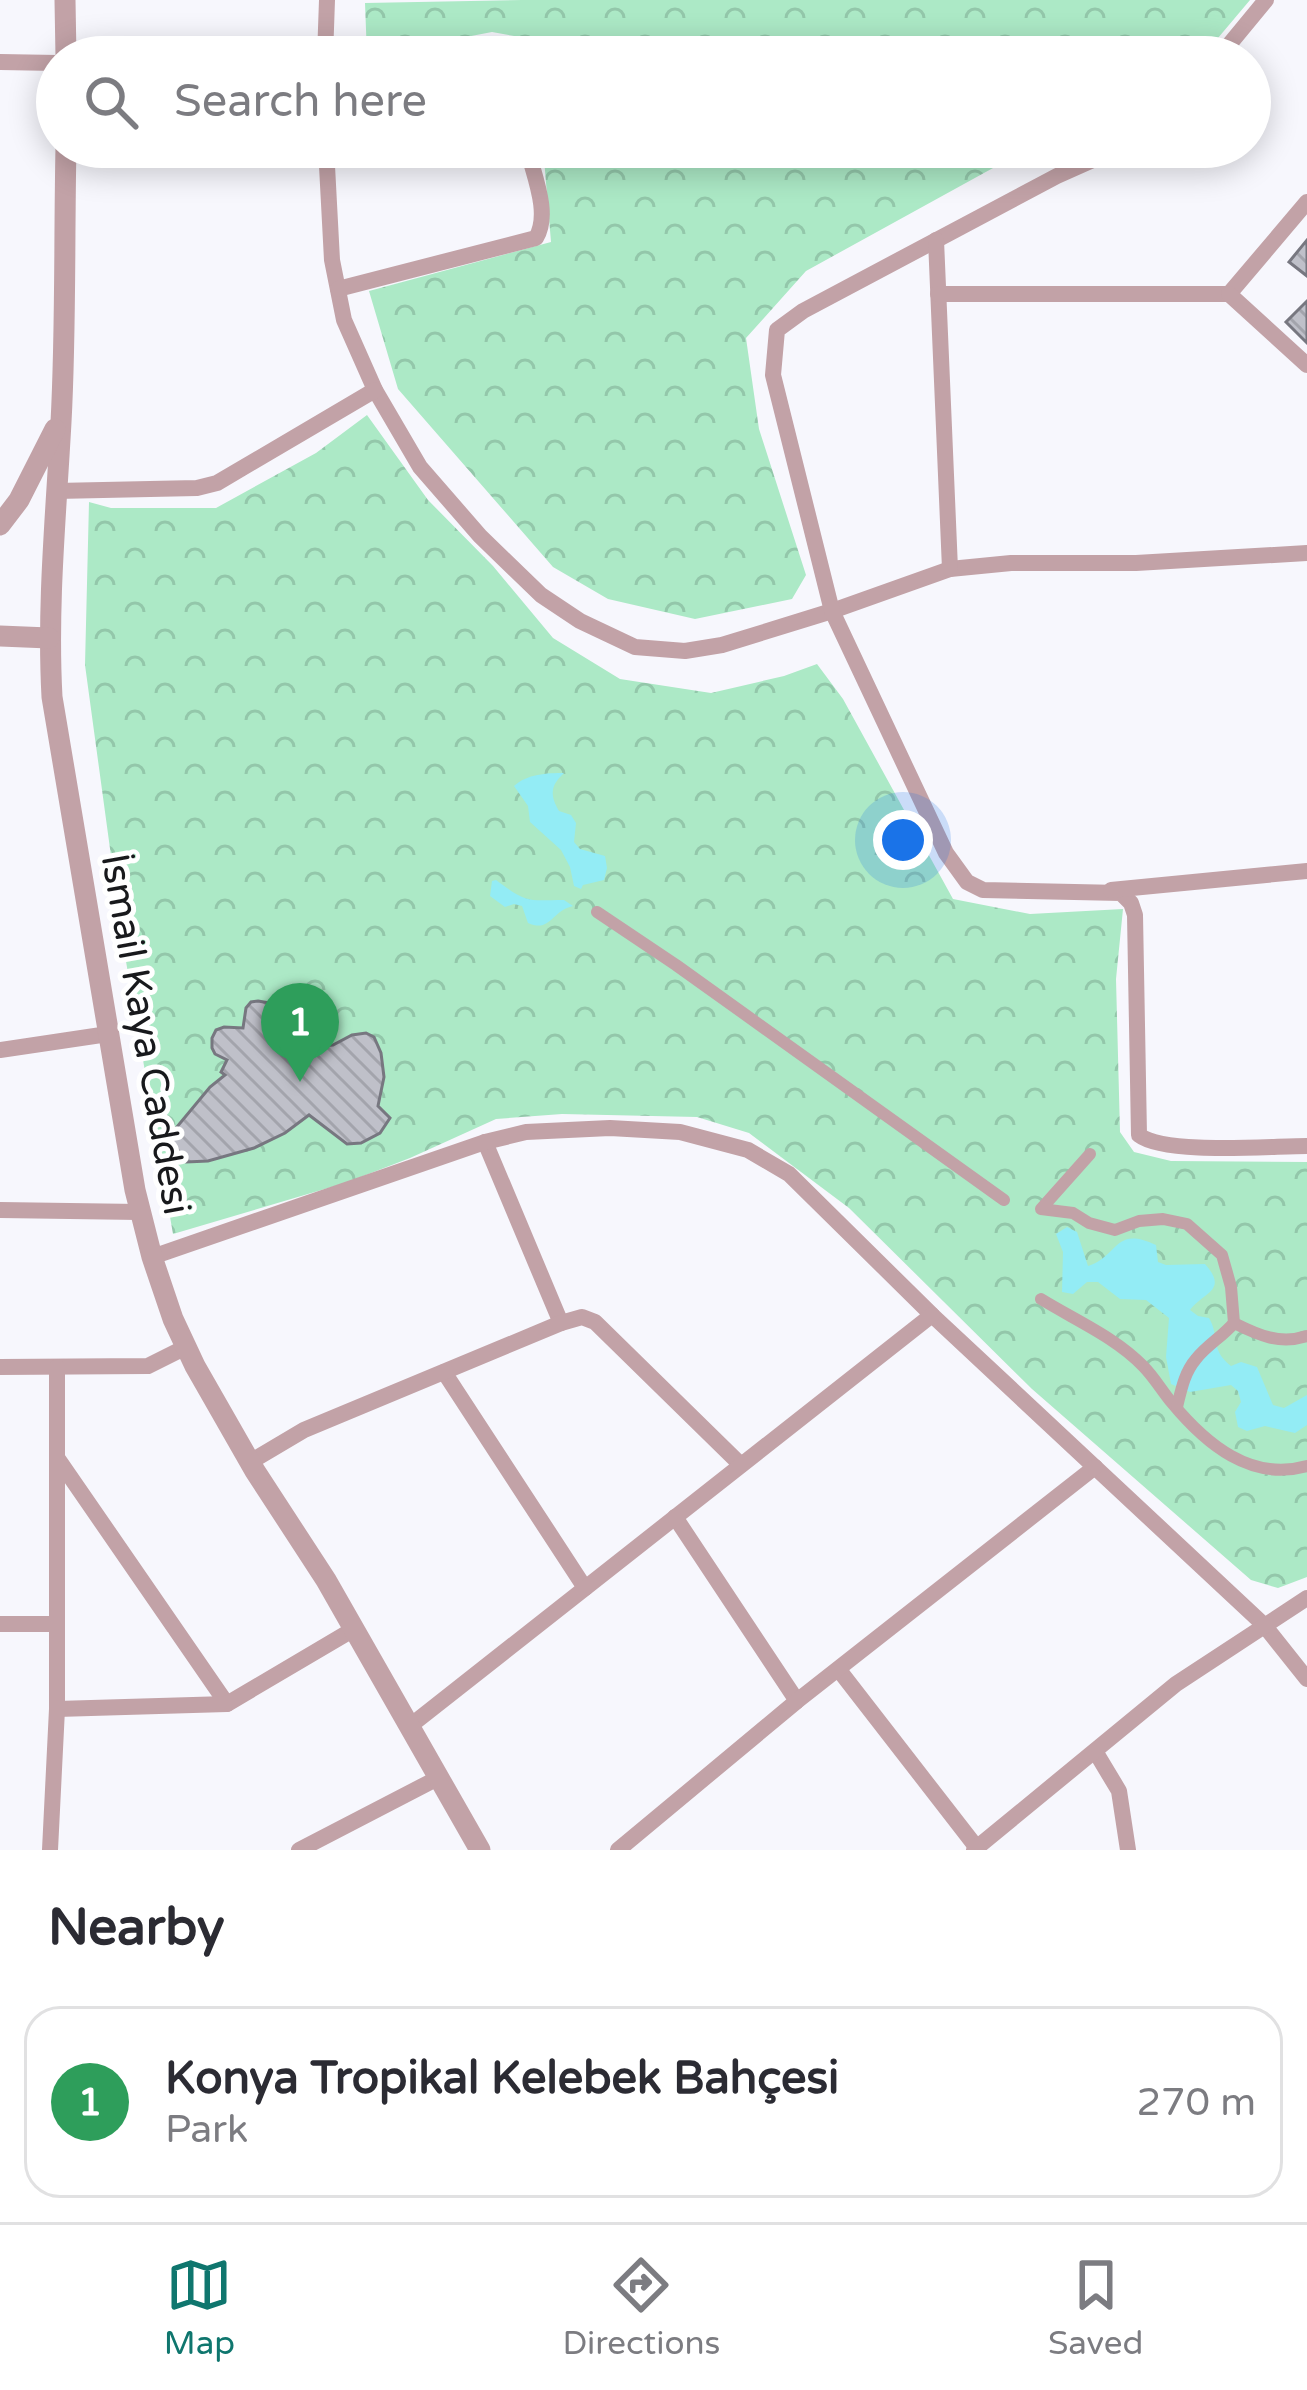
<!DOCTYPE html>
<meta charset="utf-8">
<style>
body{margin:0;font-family:"Varela Round",sans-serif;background:#f2f2f3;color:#2b2b33}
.you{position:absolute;left:903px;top:840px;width:42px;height:42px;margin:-30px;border:9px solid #fff;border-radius:50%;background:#1a73e8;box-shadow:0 0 0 18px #1a73e833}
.badge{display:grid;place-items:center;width:78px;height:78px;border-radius:50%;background:#0f766e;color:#fff;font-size:39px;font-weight:700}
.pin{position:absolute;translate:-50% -99px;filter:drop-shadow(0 3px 6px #0008)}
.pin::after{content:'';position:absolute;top:63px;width:42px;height:36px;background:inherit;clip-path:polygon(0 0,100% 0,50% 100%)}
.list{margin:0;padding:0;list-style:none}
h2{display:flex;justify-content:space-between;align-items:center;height:156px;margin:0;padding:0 48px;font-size:51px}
h2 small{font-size:39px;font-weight:400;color:#7c7c81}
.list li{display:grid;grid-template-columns:78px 1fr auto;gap:36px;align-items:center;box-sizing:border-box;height:192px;margin:0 24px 24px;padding:0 24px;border:3px solid #e1e1e2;border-radius:36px}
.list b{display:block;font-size:45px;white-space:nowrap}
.list p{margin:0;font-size:39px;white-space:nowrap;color:#7c7c81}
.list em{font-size:39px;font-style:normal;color:#7c7c81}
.icon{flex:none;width:66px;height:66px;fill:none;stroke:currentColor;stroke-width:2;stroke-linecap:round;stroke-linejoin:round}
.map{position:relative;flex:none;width:1307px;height:1850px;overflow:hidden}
.search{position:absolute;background:#fff;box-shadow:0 6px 30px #0003;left:36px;right:36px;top:36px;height:132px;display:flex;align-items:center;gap:30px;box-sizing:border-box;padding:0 42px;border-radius:66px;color:#7c7c81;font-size:45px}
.sheet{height:372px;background:#fff}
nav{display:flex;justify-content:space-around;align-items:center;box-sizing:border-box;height:168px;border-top:3px solid #e1e1e2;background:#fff;font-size:33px;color:#7c7c81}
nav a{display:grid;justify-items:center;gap:6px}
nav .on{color:#0f766e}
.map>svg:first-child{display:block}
.park{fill:url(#park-crowns)}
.water{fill:#93ecf5}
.building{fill:url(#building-back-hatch);stroke:#777780;stroke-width:3}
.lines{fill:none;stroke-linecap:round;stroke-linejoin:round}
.pedestrian{stroke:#c2a2a7;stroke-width:12}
.minor{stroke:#c2a2a7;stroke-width:16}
.tertiary{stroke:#c2a2a7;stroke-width:21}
.labels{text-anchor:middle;stroke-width:10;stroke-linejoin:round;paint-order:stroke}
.street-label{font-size:39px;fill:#18191c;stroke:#fff}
</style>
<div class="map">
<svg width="1307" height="1850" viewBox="0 0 1307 1850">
<defs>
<pattern id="park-crowns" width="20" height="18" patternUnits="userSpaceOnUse" patternTransform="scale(3)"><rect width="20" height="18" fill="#ace9c6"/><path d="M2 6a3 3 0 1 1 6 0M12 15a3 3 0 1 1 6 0" fill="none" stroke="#93c7aa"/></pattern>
<pattern id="building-back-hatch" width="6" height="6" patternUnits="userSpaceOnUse" patternTransform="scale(3)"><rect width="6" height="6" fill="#bfc0c9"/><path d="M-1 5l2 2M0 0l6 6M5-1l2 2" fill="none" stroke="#a3a4ac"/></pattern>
</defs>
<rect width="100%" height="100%" fill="#f7f7fd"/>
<g class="park">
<path d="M522 0H1250L1202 57H519L514 36 492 32 367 56 365 3Z"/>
<path d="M543 147H1031L806 271 746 338 759 429 806 575 792 599 695 619 608 599 553 567 398 389 369 291 551 242Z"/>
<path d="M367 415 428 500 493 566 553 638 620 679 711 693 784 676 817 664 843 699 953 899 1030 914 1123 909 1116 979 1120 1132 1134 1152 1171 1161 1307 1162V1577L1278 1588 1251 1580 1032 1389 849 1208 749 1133 697 1117 562 1114 496 1119 410 1158 345 1183 173 1234 123 944 85 665 89 502 111 508H216L316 453Z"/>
</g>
<g class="water">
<path d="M564 773C550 786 550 795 559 811L571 815 576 823 574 842 580 849 605 856 607 868 604 880 583 885 581 889 574 886 570 867 561 850 530 822 528 806 514 786C527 774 547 773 564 773Z"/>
<path d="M496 880C528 904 527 900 564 900L573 906C551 911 551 933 528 923L522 906 514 904 505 907 490 896 492 881Z"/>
<path d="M1067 1227 1077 1232 1088 1266C1119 1256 1114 1225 1156 1245L1158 1262 1166 1265 1205 1264C1229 1291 1203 1292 1190 1310L1198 1316 1209 1318C1220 1337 1210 1350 1231 1366L1241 1362 1257 1367 1273 1405 1284 1408 1307 1395V1425L1295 1433 1265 1426 1247 1431 1238 1427 1235 1412 1241 1402 1238 1391 1231 1385 1190 1392 1171 1384 1166 1357 1169 1318 1146 1300 1120 1299 1098 1282H1087L1073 1294 1062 1292 1063 1252 1056 1234Z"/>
</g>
<g class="building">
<path d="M1307 240V276L1289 262Z"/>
<path d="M1307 301V343L1286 322Z"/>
<path d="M258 1001 275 1004 298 1016 313 1029 320 1046 333 1045 352 1035 366 1033 374 1037 381 1053 384 1077 378 1106 390 1118 380 1133 361 1143 347 1144 309 1115 285 1133 254 1148 208 1161 186 1162 171 1152V1134L210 1087 225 1075 221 1072 227 1060 215 1054 212 1048V1038L216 1030 224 1027 243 1028 246 1008 251 1002Z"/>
</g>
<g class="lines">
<g class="pedestrian">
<path d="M597 912 676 965 1004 1200"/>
<path d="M1090 1154 1041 1209 1073 1213 1089 1223 1115 1230 1139 1221 1163 1219 1187 1224 1222 1255 1231 1287 1234 1323C1258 1335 1280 1345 1307 1336"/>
<path d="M1041 1299C1075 1320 1115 1337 1143 1366 1154 1377 1162 1391 1172 1403 1206 1444 1251 1482 1307 1466"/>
<path d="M1177 1407C1181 1391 1184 1373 1196 1359 1207 1345 1222 1337 1234 1323"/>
</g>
<g class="minor">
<path d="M505 51 507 57"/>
<path d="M325 57 327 0"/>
<path d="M1219 57 1266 0"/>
<path d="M0 62 57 63"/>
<path d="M326 147 332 260 344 320 375 390 420 467 480 536 541 595 580 621 635 647 685 651 722 645 832 611 950 569 1011 563H1136L1307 553"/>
<path d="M1122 147 1057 176 803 311 777 330 773 375 832 611 946 853 967 882 983 890 1121 893 1131 903 1135 915 1139 1135C1165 1155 1270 1146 1307 1146"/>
<path d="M936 240 950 569"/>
<path d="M338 289 536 238C551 213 533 174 527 147"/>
<path d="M938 294H1229"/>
<path d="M1229 294 1307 202"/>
<path d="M1229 294 1307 365"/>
<path d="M56 491 197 488 217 483 375 390"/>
<path d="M1111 890 1307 871"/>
<path d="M0 1050 108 1034"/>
<path d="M485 1142 561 1323"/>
<path d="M0 1210 139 1212"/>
<path d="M152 1257 485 1142 526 1132 610 1128 680 1132 748 1150 789 1174 932 1315 1264 1625 1307 1679"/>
<path d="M0 1367 148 1366 186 1347"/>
<path d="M444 1372 585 1588"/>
<path d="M58 1459 227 1704"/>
<path d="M250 1462 304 1430 561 1323 582 1317 595 1322 741 1465"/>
<path d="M675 1517 797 1701"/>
<path d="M0 1624H57"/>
<path d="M839 1670 977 1848"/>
<path d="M57 1709 227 1704 354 1629"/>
<path d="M410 1726 932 1315"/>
<path d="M1095 1751 1119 1791 1128 1850"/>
<path d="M50 1850 57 1709V1367"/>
<path d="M299 1850 440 1777"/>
<path d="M618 1850 797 1701 1095 1467"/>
<path d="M974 1850 1176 1684 1307 1598"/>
</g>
<g class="tertiary">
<path d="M65 0 66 57"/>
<path d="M66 147C64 239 66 331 61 422 56 515 47 605 52 697L135 1190 152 1257 173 1319 195 1366 255 1471 326 1580 480 1850"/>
<path d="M0 525 19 500 55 429"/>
<path d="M0 636 49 638"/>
</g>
</g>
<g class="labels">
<g class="street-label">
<text transform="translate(147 1034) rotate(80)" y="14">İsmail Kaya Caddesi</text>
</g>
</g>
</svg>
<div class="you"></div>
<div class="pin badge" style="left:300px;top:1082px;background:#2e9e5b">1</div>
<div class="search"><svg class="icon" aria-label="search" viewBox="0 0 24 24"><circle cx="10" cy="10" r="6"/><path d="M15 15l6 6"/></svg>Search here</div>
</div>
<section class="sheet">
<h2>Nearby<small></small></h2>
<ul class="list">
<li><span class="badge" style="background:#2e9e5b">1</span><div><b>Konya Tropikal Kelebek Bahçesi</b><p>Park</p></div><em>270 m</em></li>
</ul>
</section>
<nav>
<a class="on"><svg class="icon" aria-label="map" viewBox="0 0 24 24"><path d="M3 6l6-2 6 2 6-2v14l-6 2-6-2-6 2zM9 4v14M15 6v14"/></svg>Map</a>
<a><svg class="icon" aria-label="directions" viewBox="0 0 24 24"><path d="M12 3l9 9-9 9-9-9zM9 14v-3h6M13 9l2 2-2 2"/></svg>Directions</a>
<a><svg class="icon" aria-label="saved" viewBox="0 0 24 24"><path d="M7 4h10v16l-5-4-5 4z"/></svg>Saved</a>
</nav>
